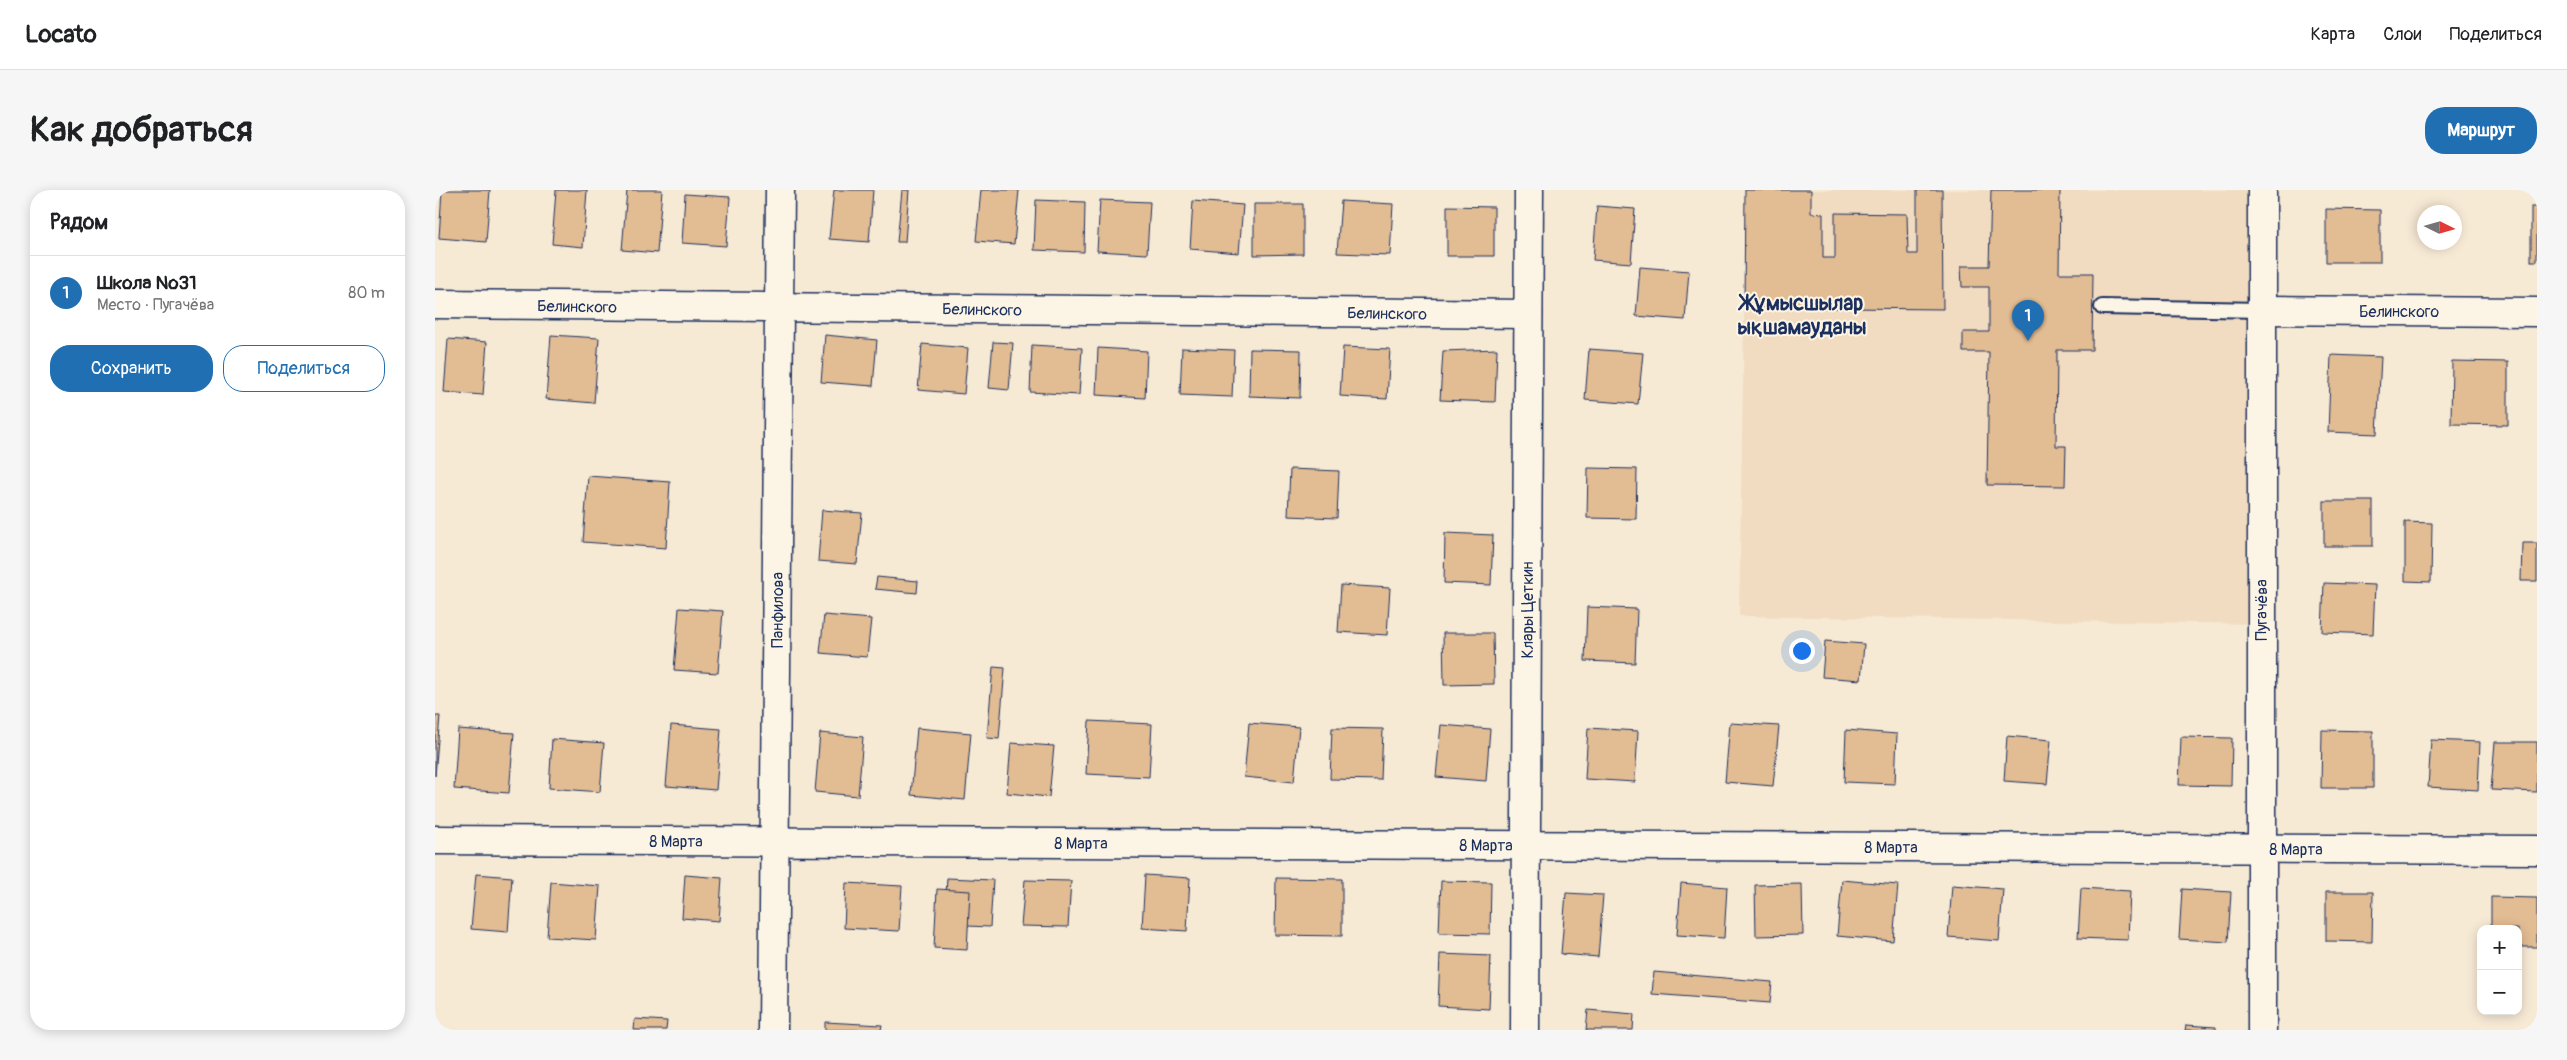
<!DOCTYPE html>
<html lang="ru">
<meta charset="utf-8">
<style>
body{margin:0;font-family:Pangolin,sans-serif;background:#f6f6f6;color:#202124}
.controls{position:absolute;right:15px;bottom:15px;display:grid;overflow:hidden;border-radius:10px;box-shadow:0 2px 12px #0003}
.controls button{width:45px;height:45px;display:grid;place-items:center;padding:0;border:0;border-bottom:1px solid #e0e0e0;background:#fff;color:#202124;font:25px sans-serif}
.compass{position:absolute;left:1982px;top:15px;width:45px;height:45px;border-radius:50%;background:#fff;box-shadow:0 2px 12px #0003;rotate:95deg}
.you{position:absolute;left:1366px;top:460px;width:18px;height:18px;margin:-12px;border:4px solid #fff;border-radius:50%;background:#1a73e8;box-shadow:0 0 0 8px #1a73e833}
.badge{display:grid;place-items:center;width:32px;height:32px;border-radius:50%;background:#1f6fb2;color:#fff;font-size:16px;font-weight:700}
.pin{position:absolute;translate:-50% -41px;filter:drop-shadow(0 1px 2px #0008)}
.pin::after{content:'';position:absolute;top:26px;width:18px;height:15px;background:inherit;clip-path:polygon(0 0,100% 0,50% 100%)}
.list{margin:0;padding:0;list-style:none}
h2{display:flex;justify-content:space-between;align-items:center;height:65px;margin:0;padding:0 20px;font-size:21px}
h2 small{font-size:16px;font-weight:400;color:#757577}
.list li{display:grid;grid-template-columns:32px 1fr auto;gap:15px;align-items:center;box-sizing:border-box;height:75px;padding:0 20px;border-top:1px solid #e0e0e0}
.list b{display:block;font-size:19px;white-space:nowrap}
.list p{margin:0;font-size:16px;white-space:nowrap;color:#757577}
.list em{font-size:16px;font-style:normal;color:#757577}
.actions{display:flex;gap:10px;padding:15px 20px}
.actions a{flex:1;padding:11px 0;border:1px solid #1f6fb2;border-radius:20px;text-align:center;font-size:18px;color:#1f6fb2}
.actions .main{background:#1f6fb2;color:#fff}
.map{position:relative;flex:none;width:2102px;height:840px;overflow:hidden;border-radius:20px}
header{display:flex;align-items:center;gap:30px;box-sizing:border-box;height:70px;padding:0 25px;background:#fff;border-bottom:1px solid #e0e0e0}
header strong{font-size:24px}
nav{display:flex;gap:28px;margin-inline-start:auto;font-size:18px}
.intro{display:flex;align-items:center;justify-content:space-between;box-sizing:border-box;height:120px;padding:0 30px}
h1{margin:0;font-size:35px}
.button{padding:12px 22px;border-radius:20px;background:#1f6fb2;color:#fff;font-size:18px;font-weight:700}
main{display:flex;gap:30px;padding:0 30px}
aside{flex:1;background:#fff;border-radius:20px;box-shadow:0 2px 12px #0003}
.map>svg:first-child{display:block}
.built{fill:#f1dcc1}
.building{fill:#e2bc93;stroke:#1b2f5e}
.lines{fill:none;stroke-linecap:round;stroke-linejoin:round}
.lane-casing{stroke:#1b2f5e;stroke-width:18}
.street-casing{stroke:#1b2f5e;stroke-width:31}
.secondary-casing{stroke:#1b2f5e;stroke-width:31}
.lane{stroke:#fcf5e5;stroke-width:14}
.street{stroke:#fcf5e5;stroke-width:28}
.secondary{stroke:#fcf5e5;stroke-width:28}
.labels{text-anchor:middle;stroke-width:4;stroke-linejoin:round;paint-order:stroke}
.street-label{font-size:16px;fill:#1b2f5e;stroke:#fcf5e5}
.district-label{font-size:21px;font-weight:bold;fill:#1b2f5e;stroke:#fcf5e5}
</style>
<header>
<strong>Locato</strong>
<nav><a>Карта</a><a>Слои</a><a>Поделиться</a></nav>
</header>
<div class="intro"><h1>Как добраться</h1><a class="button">Маршрут</a></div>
<main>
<aside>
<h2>Рядом<small></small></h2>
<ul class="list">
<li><span class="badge">1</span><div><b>Школа №31</b><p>Место · Пугачёва</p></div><em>80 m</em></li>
</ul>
<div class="actions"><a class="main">Сохранить</a><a>Поделиться</a></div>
</aside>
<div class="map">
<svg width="2102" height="840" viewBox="0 0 2102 840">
<rect width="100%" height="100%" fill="#f7ead5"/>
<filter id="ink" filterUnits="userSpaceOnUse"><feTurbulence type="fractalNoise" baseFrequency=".02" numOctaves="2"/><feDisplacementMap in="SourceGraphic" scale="10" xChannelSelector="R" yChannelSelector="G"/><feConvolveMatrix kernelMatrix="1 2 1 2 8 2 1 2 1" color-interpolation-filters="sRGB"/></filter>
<g filter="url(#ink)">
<path class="built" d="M1311 0H1827L1826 434 1304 426Z"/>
<g class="building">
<path d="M7 0H55L51 52 4 48Z"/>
<path d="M121 0H152L148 57 117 54Z"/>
<path d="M192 0H227L222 63 187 60Z"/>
<path d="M399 0H438L434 52 394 49Z"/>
<path d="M467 0H474L470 52H462Z"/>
<path d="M546 0H584L579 54 541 51Z"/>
<path d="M1310 0H1376V23L1388 24V68H1400V23L1472 24 1473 64H1482V0H1507L1508 119 1309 117Z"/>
<path d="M1556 0H1625L1624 83H1658L1657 160H1622L1621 256H1631L1630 296 1552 295 1554 162H1528V142H1554V97H1527L1526 76H1554Z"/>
<path d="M250 4 295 7 291 56 247 53Z"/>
<path d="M601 10 650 12 649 62 599 60Z"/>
<path d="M665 10 715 12 712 64 662 61Z"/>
<path d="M758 11 808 15 804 63 755 59Z"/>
<path d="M906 11 958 14 955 65 902 63Z"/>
<path d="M819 14H868V64L819 65Z"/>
<path d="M1012 16 1059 17V66H1012Z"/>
<path d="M1162 16 1200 19 1196 73 1158 70Z"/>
<rect x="2096" y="17" width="6" height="54"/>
<path d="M1891 19 1945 20V72H1891Z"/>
<path d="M1205 77 1254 81 1250 130 1201 126Z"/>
<path d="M116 145 164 148 159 213 111 209Z"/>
<path d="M390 145 442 150 438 196 386 192Z"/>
<path d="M13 149 52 152 48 205 9 202Z"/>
<path d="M558 152 578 153 574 200 554 198Z"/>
<path d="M487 154 533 158 529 204 483 200Z"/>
<path d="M597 155 647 158 644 205 595 202Z"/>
<path d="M908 157 955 159 952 209 905 206Z"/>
<path d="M663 158 712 161 710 208 661 205Z"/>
<path d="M747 158 799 160 797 207 745 205Z"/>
<path d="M815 159 866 160 865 208 814 206Z"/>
<path d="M1062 159 1060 212 1005 210 1008 161Z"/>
<path d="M1154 159 1208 163 1203 214 1150 210Z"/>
<path d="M1896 165 1946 167 1942 244 1893 242Z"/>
<path d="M2017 171 2073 172V235L2016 234Z"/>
<path d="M1153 278 1202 279 1201 329 1152 328Z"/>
<path d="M855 279 904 281 902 328 853 326Z"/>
<path d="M153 286 235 292 231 358 148 352Z"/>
<rect x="1889" y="311" width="49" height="45"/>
<path d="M387 320 427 323 422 374 383 371Z"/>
<path d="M1970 332 1997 333 1996 392 1970 391Z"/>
<path d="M1010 343 1058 345 1056 395 1009 393Z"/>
<path d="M2087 353H2102V391H2086Z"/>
<path d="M442 387 483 391 482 403 440 399Z"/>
<path d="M1889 393 1940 395 1938 444 1887 442Z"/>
<path d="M906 395 955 398 952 445 903 442Z"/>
<path d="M1152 417 1202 419 1200 473 1150 471Z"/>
<path d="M244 418 288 421 283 483 239 480Z"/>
<path d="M389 425 436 429 432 467 385 463Z"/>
<path d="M1008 443H1058L1059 494 1009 495Z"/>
<path d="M1390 451 1429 454 1426 490 1387 487Z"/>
<path d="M558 477 570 478 564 549 552 548Z"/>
<path d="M0 526H5L0 586Z"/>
<path d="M654 531 717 534 714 587 651 584Z"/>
<path d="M814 533 864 537 859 592 809 587Z"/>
<path d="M1295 533 1344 536 1338 596 1290 592Z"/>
<path d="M236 535 286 539 281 600 231 596Z"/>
<path d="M1006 535 1055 539 1051 591 1001 587Z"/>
<path d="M482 538 536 543 530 610 476 605Z"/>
<path d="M897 538 948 539 946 590 895 589Z"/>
<path d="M1153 538 1203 541 1200 592 1150 589Z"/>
<path d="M23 539 79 543 74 603 19 599Z"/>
<path d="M1411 540 1462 544 1460 594 1409 592Z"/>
<path d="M1887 540 1938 541V598H1886Z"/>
<path d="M385 543 428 547 423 606 380 602Z"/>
<path d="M1572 546 1616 550 1612 594 1569 591Z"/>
<path d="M1746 547 1797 548 1796 596 1744 595Z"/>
<path d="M117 549 169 553 165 602 114 598Z"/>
<path d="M1996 550 2045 552 2043 600 1993 597Z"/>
<path d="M2060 552H2102V602L2056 600Z"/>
<path d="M576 553 619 556 614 607 572 603Z"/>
<path d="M41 684 77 687 73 742 36 739Z"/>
<path d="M250 685 287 688 284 731 247 728Z"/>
<path d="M710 685 755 688 752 741 707 738Z"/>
<path d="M512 688 558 690 555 737 509 735Z"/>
<path d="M841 688 907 689V746L840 745Z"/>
<path d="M590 690 636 691 633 737 586 736Z"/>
<path d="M1407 690 1463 695 1458 751 1402 746Z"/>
<path d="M1006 691 1056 692 1055 744 1004 743Z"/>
<path d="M116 692 165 696 161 750 112 747Z"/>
<path d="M411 693 467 696 464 741 409 738Z"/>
<path d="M1246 693 1292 697 1289 748 1242 745Z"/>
<path d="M1367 694 1368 745 1321 746 1320 695Z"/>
<path d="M1517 695 1568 699 1564 751 1513 747Z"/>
<path d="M1646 698 1695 701 1693 750 1643 748Z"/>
<path d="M502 699 535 701 532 760 499 758Z"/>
<path d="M1747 699 1796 702 1793 752 1744 749Z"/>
<path d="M1891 702H1938L1937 752 1891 751Z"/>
<path d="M1131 703 1168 705 1163 767 1126 764Z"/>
<path d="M2056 707 2102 708V757H2083V739H2056Z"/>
<path d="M1005 764 1056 766 1054 819 1003 816Z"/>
<path d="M1219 782 1337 792 1335 813 1217 804Z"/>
<path d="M1153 820 1199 824 1198 840H1151Z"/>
<path d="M200 829 232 831 231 840H199Z"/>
<path d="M390 832 447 835 446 840H390Z"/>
<path d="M1751 835 1781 837V840H1750Z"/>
</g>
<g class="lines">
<defs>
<path id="lane" d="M1667 117 1827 120"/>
<g id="street">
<path d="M0 114 1093 124"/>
<path d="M1827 120 2102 122"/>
<path d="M0 650 2102 660"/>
<path d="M1090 840 1094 0"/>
<path d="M1827 840V0"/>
</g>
<path id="secondary" d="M338 840 345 0"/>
</defs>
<use href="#lane" class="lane-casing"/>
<use href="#street" class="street-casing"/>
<use href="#secondary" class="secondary-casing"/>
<use href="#lane" class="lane"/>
<use href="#street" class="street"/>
<use href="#secondary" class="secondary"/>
</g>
</g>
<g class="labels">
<g class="street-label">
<text transform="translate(142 116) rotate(1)" y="6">Белинского</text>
<text transform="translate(547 119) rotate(1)" y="6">Белинского</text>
<text x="1964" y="127">Белинского</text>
<text transform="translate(952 123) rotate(1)" y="6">Белинского</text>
<text transform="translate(342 420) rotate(-90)" y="6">Панфилова</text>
<text transform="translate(1092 420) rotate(-90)" y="6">Клары Цеткин</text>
<text transform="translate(1826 420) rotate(-90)" y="6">Пугачёва</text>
<text x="241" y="657">8 Марта</text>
<text x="646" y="659">8 Марта</text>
<text x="1051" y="661">8 Марта</text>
<text x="1456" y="663">8 Марта</text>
<text x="1861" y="665">8 Марта</text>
</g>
<g class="district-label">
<text x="1367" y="120">Жұмысшылар<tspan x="1367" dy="24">ықшамауданы</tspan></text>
</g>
</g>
</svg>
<div class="controls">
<button>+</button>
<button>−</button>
</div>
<svg class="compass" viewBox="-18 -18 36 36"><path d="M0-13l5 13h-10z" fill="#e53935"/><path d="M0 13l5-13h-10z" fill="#757577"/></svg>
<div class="you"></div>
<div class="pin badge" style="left:1593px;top:151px">1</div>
</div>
</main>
